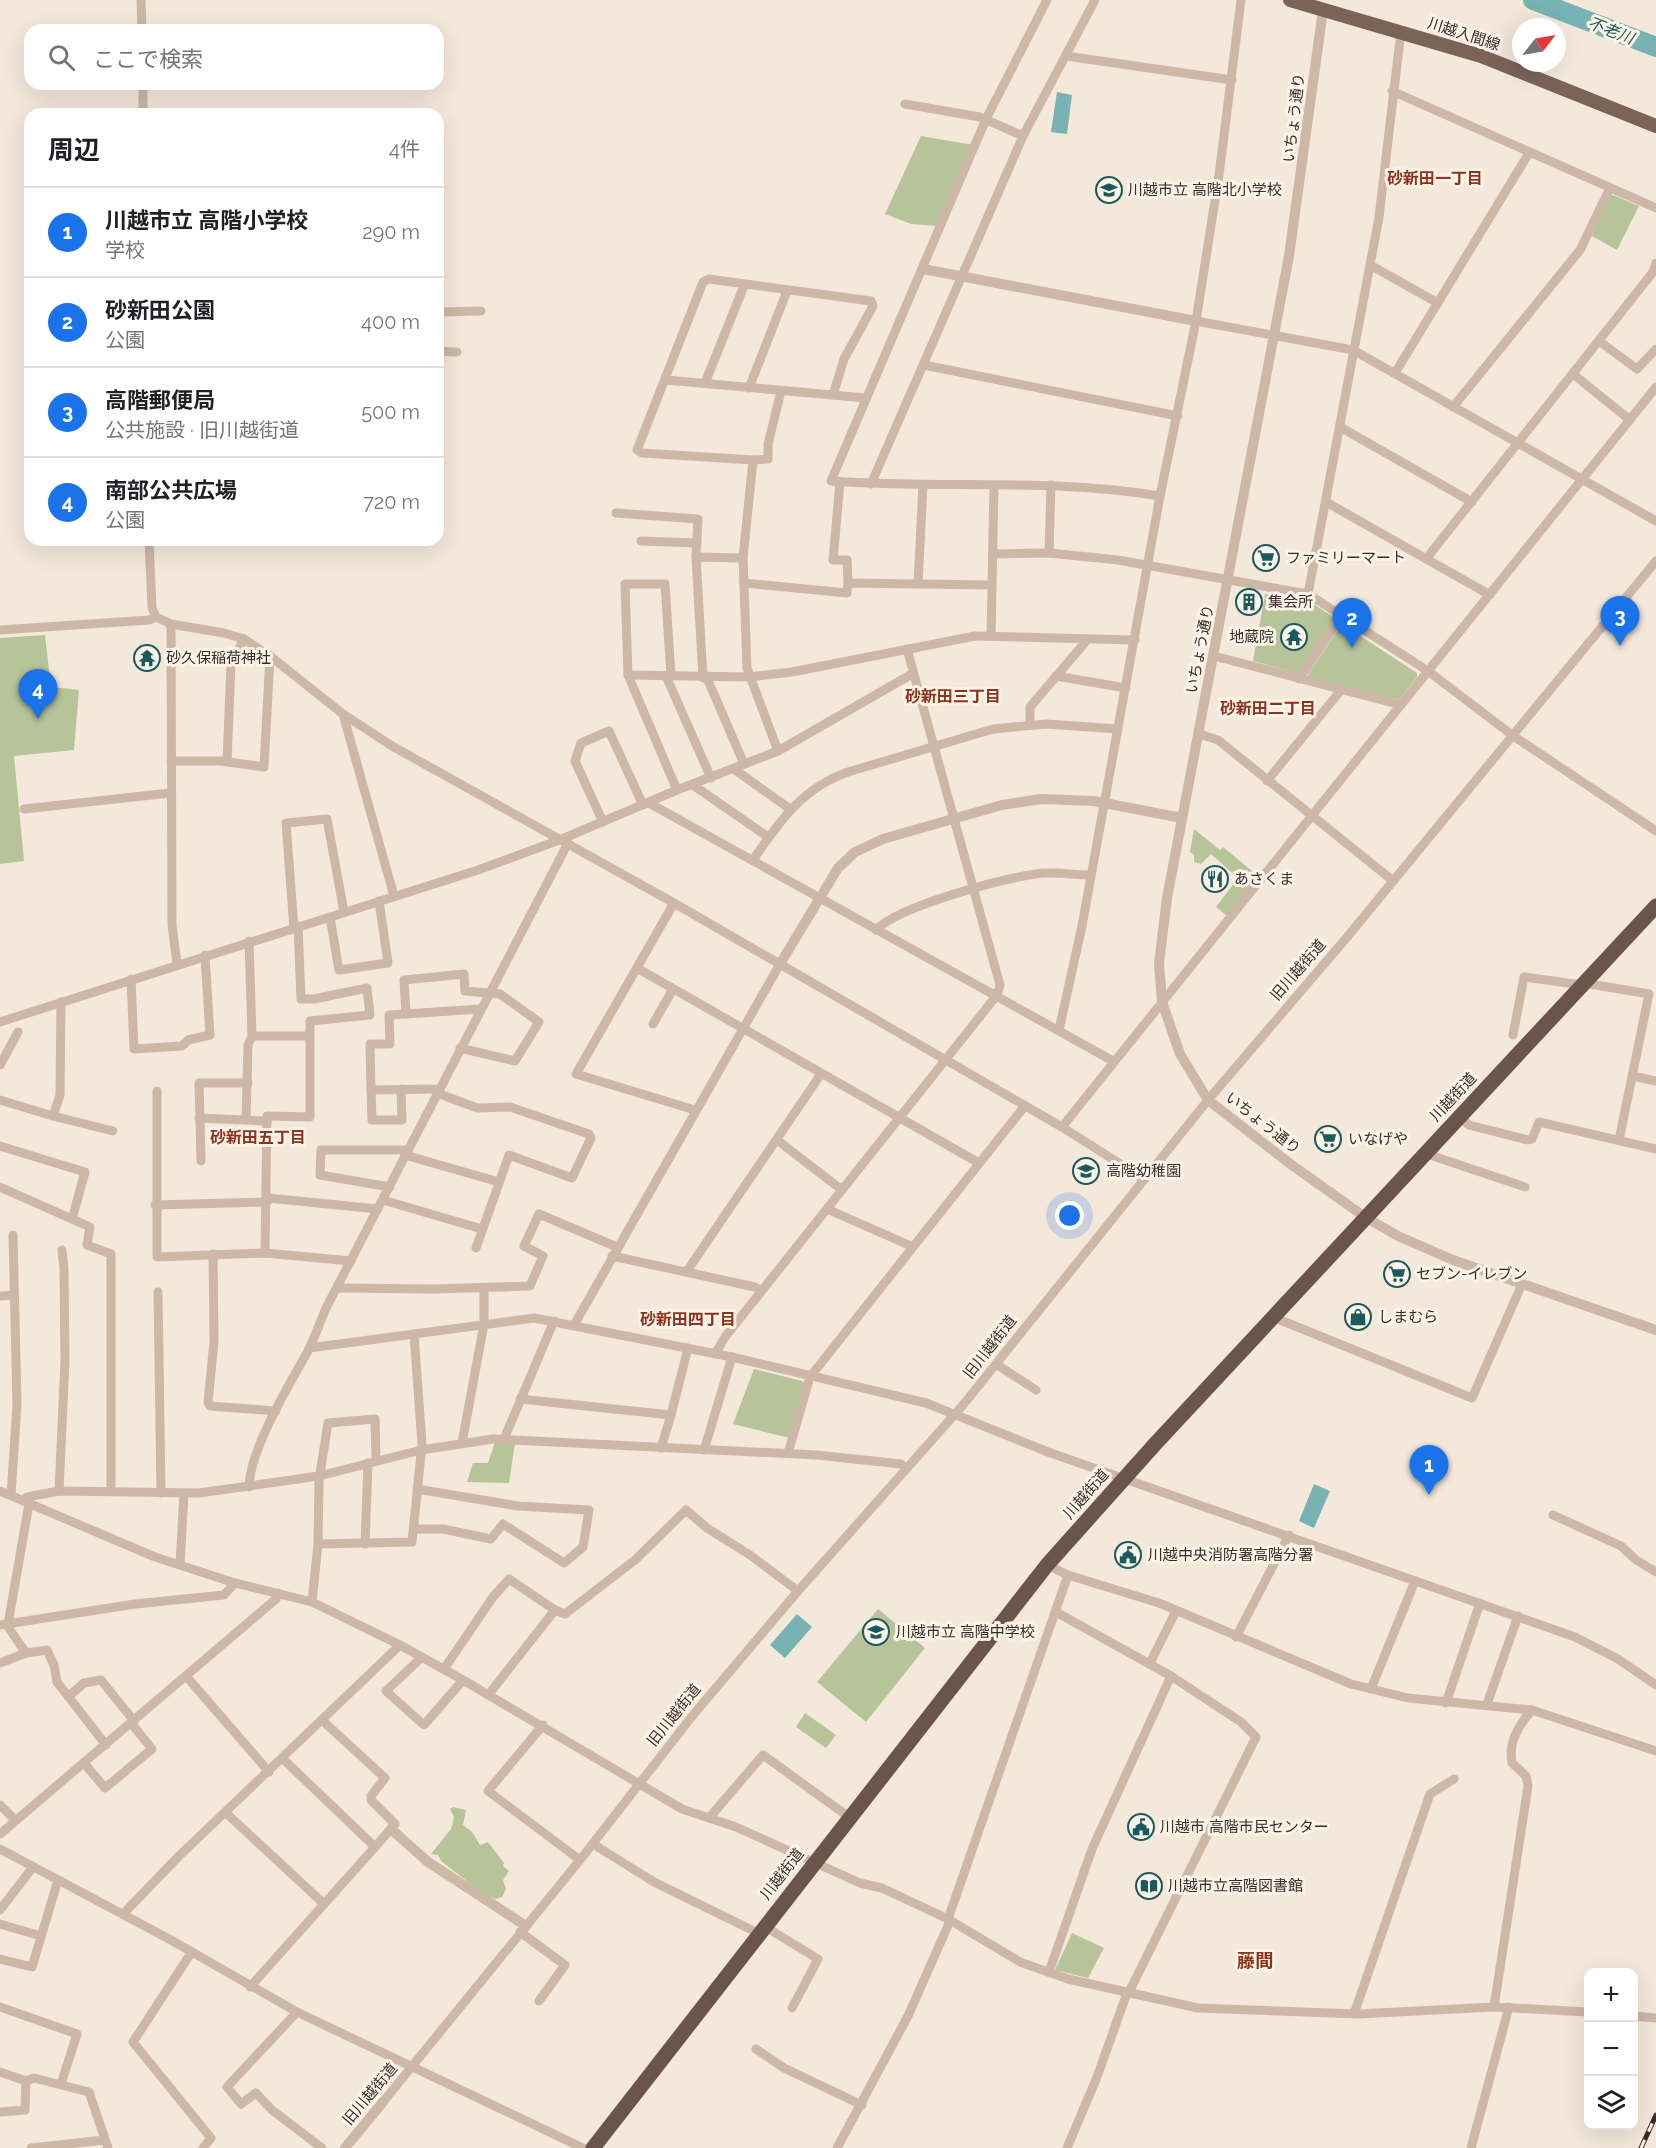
<!DOCTYPE html>
<html lang="ja">
<meta charset="utf-8">
<style>
body{margin:0;font-family:Raleway,"Noto Sans JP",sans-serif;background:#f2f2f2;color:#202124}
.controls{position:absolute;right:18px;bottom:18px;display:grid;overflow:hidden;border-radius:12px;box-shadow:0 6px 24px #0002}
.controls button{width:54px;height:54px;display:grid;place-items:center;padding:0;border:0;border-bottom:2px solid #e0e0e0;background:#fff;color:#202124;font:30px sans-serif}
.compass{position:absolute;left:1512px;top:18px;width:54px;height:54px;border-radius:50%;background:#fff;box-shadow:0 6px 24px #0002;rotate:59deg}
.you{position:absolute;left:1070px;top:1216px;width:21px;height:21px;margin:-15px;border:4px solid #fff;border-radius:50%;background:#1a73e8;box-shadow:0 0 0 9px #1a73e833}
.badge{display:grid;place-items:center;width:39px;height:39px;border-radius:50%;background:#1a73e8;color:#fff;font-size:20px;font-weight:700}
.pin{position:absolute;translate:-50% -50px;filter:drop-shadow(0 2px 3px #0008)}
.pin::after{content:'';position:absolute;top:32px;width:21px;height:18px;background:inherit;clip-path:polygon(0 0,100% 0,50% 100%)}
.list{margin:0;padding:0;list-style:none}
h2{display:flex;justify-content:space-between;align-items:center;height:78px;margin:0;padding:0 24px;font-size:26px}
h2 small{font-size:20px;font-weight:400;color:#757577}
.list li{display:grid;grid-template-columns:39px 1fr auto;gap:18px;align-items:center;box-sizing:border-box;height:90px;padding:0 24px;border-top:2px solid #e0e0e0}
.list b{display:block;font-size:22px;white-space:nowrap}
.list p{margin:0;font-size:20px;white-space:nowrap;color:#757577}
.list em{font-size:20px;font-style:normal;color:#757577}
.icon{flex:none;width:33px;height:33px;fill:none;stroke:currentColor;stroke-width:2;stroke-linecap:round;stroke-linejoin:round}
.map{position:relative;flex:none;width:1656px;height:2148px;overflow:hidden}
.search{position:absolute;background:#fff;box-shadow:0 6px 24px #0002;left:24px;top:24px;width:420px;height:66px;display:flex;align-items:center;gap:15px;box-sizing:border-box;padding:0 21px;border-radius:18px;color:#757577;font-size:22px}
.panel{position:absolute;background:#fff;box-shadow:0 6px 24px #0002;left:24px;top:108px;width:420px;height:438px;border-radius:18px}
.map>svg:first-child{display:block}
.green{fill:#b7c49a}
.water{fill:#78b2b3}
.lines{fill:none;stroke-linecap:round;stroke-linejoin:round}
.river{stroke:#78b2b3;stroke-width:20}
.minor{stroke:#cdb7a6;stroke-width:9}
.tertiary{stroke:#cdb7a6;stroke-width:10}
.primary{stroke:#7b6358;stroke-width:14}
.trunk{stroke:#6a544b;stroke-width:15}
.rail-casing{stroke:#382c28;stroke-width:5}
.rail{stroke:#fbf2e8;stroke-width:3;stroke-dasharray:9;stroke-linecap:butt}
.labels{text-anchor:middle;stroke-width:6;stroke-linejoin:round;paint-order:stroke}
.street-label{font-size:15px;fill:#382c28;stroke:#fbf2e8}
.poi-label{font-size:15px;fill:#382c28;stroke:#fbf2e8;text-anchor:start}
.water-label{font-size:16px;font-style:italic;fill:#1a5a5d;stroke:#fbf2e8}
.neighbourhood-label{font-size:16px;font-weight:bold;fill:#8d331b;stroke:#fbf2e8}
.quarter-label{font-size:18px;font-weight:bold;fill:#8d331b;stroke:#fbf2e8}
</style>
<div class="map">
<svg width="1656" height="2148" viewBox="0 0 1656 2148">
<rect width="100%" height="100%" fill="#f4e8db"/>
<g class="green">
<path d="M921 136 974 145 937 226 911 224 885 214Z"/>
<path d="M1613 195 1639 206 1617 250 1592 236 1609 196Z"/>
<path d="M1265 594 1306 599 1333 617 1334 621 1299 674 1253 661Z"/>
<path d="M1342 624 1417 673V677L1399 700 1308 677V674Z"/>
<path d="M45 635 51 687 79 690 74 750 14 756 24 861 0 864V638Z"/>
<path d="M1194 829 1220 850 1223 847 1258 876 1227 916 1216 907 1238 878 1211 854 1201 864 1194 862V855L1190 852Z"/>
<path d="M754 1369 802 1381 805 1384 789 1438 733 1424Z"/>
<path d="M495 1442 515 1443 509 1483 467 1482 473 1463H488Z"/>
<path d="M878 1609 925 1648 866 1722 817 1682Z"/>
<path d="M805 1713 836 1735 826 1748 796 1727Z"/>
<path d="M453 1807 466 1810 463 1825 472 1832 480 1845 488 1842 504 1863 503 1866 509 1871 503 1880 506 1889 502 1897 496 1899 481 1892 441 1861 438 1855 431 1854 451 1829 454 1817 450 1809Z"/>
<path d="M1072 1933 1104 1948 1088 1978 1055 1970Z"/>
</g>
<g class="water">
<path d="M1057 92 1072 95 1067 134 1051 132Z"/>
<path d="M1314 1484 1330 1491 1314 1528 1299 1521Z"/>
<path d="M797 1614 812 1627 785 1658 770 1645Z"/>
</g>
<g class="lines">
<path class="river" d="M1533 0 1656 47"/>
<g class="minor">
<path d="M141 0 142 30"/>
<path d="M1047 0 986 119 831 481C941 489 1051 478 1160 496"/>
<path d="M1066 56 1232 80"/>
<path d="M143 84V114"/>
<path d="M1392 91 1656 208"/>
<path d="M905 104 980 117 1023 136"/>
<path d="M1370 265 1438 303"/>
<path d="M438 312 481 311"/>
<path d="M1196 321 1353 350 1656 521"/>
<path d="M1599 341 1637 369 1656 349"/>
<path d="M438 351 457 352"/>
<path d="M924 365 1178 416"/>
<path d="M1395 373 1529 153"/>
<path d="M1573 374 1630 420"/>
<path d="M666 380 833 395 844 359 873 306 871 301 709 279 703 282 637 450 642 453 753 460 743 558 747 668 778 751"/>
<path d="M705 383 744 286"/>
<path d="M749 388 787 291"/>
<path d="M833 395 865 398"/>
<path d="M1453 407 1580 250 1610 188"/>
<path d="M1340 427 1472 502"/>
<path d="M753 460 768 459V444L781 391"/>
<path d="M840 482 833 560H847L848 583"/>
<path d="M871 484 1023 136 1095 0"/>
<path d="M1326 502 1490 595"/>
<path d="M616 513 698 519 696 557"/>
<path d="M149 540 152 608 156 617 171 624 224 633 244 639 270 656 343 714 392 746 674 903 1062 1127 1144 1179"/>
<path d="M641 541 697 543"/>
<path d="M1049 553 1051 485"/>
<path d="M993 554 1049 553 1118 560 1308 594 1428 671 1512 735 1656 831"/>
<path d="M1426 559 1653 272 1656 263"/>
<path d="M744 583 847 593 848 583 991 585"/>
<path d="M918 584 923 485"/>
<path d="M1308 594 1379 217 1401 31"/>
<path d="M171 624 172 925 177 964"/>
<path d="M0 630 149 620 156 617"/>
<path d="M991 636 994 486"/>
<path d="M1214 656 1401 705"/>
<path d="M628 675 749 677 792 672 975 636 1135 640"/>
<path d="M666 676 711 778"/>
<path d="M671 676 665 584H625L628 675 677 790"/>
<path d="M1056 676 1126 688"/>
<path d="M703 678 696 557 743 558"/>
<path d="M707 678 744 764"/>
<path d="M1299 679 1342 615"/>
<path d="M343 714 394 896"/>
<path d="M1030 725V707L1088 639"/>
<path d="M1199 734 1218 740 1392 880"/>
<path d="M171 761H221L264 767 270 656"/>
<path d="M227 762 231 664 244 639"/>
<path d="M734 769 790 809"/>
<path d="M1267 781 1341 690"/>
<path d="M693 785 768 837"/>
<path d="M649 803 1113 1061"/>
<path d="M24 809 170 793"/>
<path d="M603 822 575 761 581 743 609 731 643 805"/>
<path d="M753 860C779 822 802 788 848 772L993 729 1046 724 1118 729"/>
<path d="M674 903 576 1074 695 1110"/>
<path d="M330 917 339 970 388 963 379 901"/>
<path d="M294 928 286 823 327 819 344 912"/>
<path d="M876 930C899 906 1001 879 1036 874 1053 871 1073 875 1091 875"/>
<path d="M637 968 979 1163"/>
<path d="M131 979 134 1049 182 1046 188 1040 210 1035 205 955"/>
<path d="M1584 983 1649 994 1619 1140"/>
<path d="M406 1014 389 1015 390 1044H370L371 1090 439 1089"/>
<path d="M0 1022 478 870 562 839 677 790 778 751 912 674"/>
<path d="M653 1024 673 989"/>
<path d="M1059 1030 1082 926 1160 496 1196 321 1219 175 1241 0"/>
<path d="M1513 1035 1524 977 1582 985"/>
<path d="M252 1036H308"/>
<path d="M460 1048 515 1061 539 1022 500 994 465 991 464 974 404 980 406 1014 480 1009"/>
<path d="M0 1065 18 1032"/>
<path d="M1633 1076 1656 1081"/>
<path d="M371 1090 372 1120H402L401 1089"/>
<path d="M157 1091V1257L265 1253 351 1261"/>
<path d="M437 1093 477 1108 510 1107 589 1134 591 1138 572 1178 509 1155 476 1248"/>
<path d="M0 1100 53 1116 60 1095 61 1002"/>
<path d="M53 1116 113 1131"/>
<path d="M1459 1117 1469 1125 1528 1140 1532 1139 1539 1122 1656 1149"/>
<path d="M199 1118 267 1121"/>
<path d="M246 1120 248 1045 252 1036 249 941"/>
<path d="M1062 1127 1656 387"/>
<path d="M777 1140 842 1190"/>
<path d="M0 1146 85 1172 72 1219"/>
<path d="M1424 1153 1525 1187"/>
<path d="M405 1155 499 1182"/>
<path d="M201 1161 199 1083H248"/>
<path d="M0 1187 90 1227 87 1245 111 1254V1490"/>
<path d="M390 1187 320 1175 321 1150H407"/>
<path d="M268 1198 378 1209"/>
<path d="M383 1200 482 1229"/>
<path d="M155 1205 267 1202"/>
<path d="M827 1209 911 1246"/>
<path d="M265 1253 267 1116 310 1117V1021L370 1015 367 988 314 999H301L298 926"/>
<path d="M213 1254 214 1341 208 1403 210 1406 276 1411"/>
<path d="M612 1256 755 1287 761 1291"/>
<path d="M687 1271 821 1074"/>
<path d="M337 1288 434 1289 530 1286 543 1256 524 1246 539 1214 617 1247"/>
<path d="M158 1292 161 1493"/>
<path d="M0 1296 14 1295"/>
<path d="M1273 1317 1472 1398 1522 1284"/>
<path d="M574 1325 780 964"/>
<path d="M309 1348 534 1318 732 1357 926 1403 1048 1452 1575 1637 1618 1659 1656 1685"/>
<path d="M715 1354 725 1337 997 995 1000 985 907 649"/>
<path d="M996 1364 1036 1390"/>
<path d="M520 1399 671 1415 661 1448"/>
<path d="M671 1415 688 1348"/>
<path d="M504 1439 554 1321"/>
<path d="M462 1443 484 1324V1288"/>
<path d="M704 1450 732 1357"/>
<path d="M788 1453 810 1377 1024 1107"/>
<path d="M249 1487C250 1449 289 1385 308 1351 315 1337 320 1322 326 1308L568 843"/>
<path d="M0 1491 155 1557 235 1583 312 1602 400 1645 463 1680 682 1809 736 1827 860 1883 882 1888 948 1919 1020 1962 1068 1979 1198 2008 1358 2014 1494 2007 1588 2012"/>
<path d="M59 1491 65 1361 64 1269 62 1250"/>
<path d="M11 1495 17 1404 13 1235"/>
<path d="M24 1501 27 1497 59 1491 199 1493 319 1476 421 1450 493 1439 817 1455 901 1464 906 1468"/>
<path d="M1553 1515 1621 1546 1636 1560 1656 1572"/>
<path d="M414 1529H443L491 1539 503 1524 564 1563 583 1547 589 1510 518 1506 417 1489"/>
<path d="M318 1544 412 1542 422 1444 414 1334"/>
<path d="M365 1544 368 1463"/>
<path d="M180 1565 184 1493"/>
<path d="M1047 1565 1068 1575 1159 1603 1351 1684 1408 1698 1532 1710 1656 1751"/>
<path d="M312 1602 318 1544 319 1480 328 1423 375 1419 376 1461"/>
<path d="M1056 1612 1171 1676 1241 1722 1256 1737 1128 1994"/>
<path d="M8 1624 29 1504"/>
<path d="M0 1625 135 1604 224 1595 235 1583"/>
<path d="M1236 1637 1289 1535"/>
<path d="M26 1653 47 1650 54 1665 57 1682 106 1745"/>
<path d="M422 1657 386 1691 424 1725 463 1680"/>
<path d="M0 1663 26 1653 6 1624"/>
<path d="M1150 1663 1176 1611"/>
<path d="M444 1669 493 1597 509 1579 555 1610"/>
<path d="M186 1676 269 1772"/>
<path d="M1371 1689 1415 1581"/>
<path d="M489 1694 555 1610 565 1614 574 1607 635 1560 686 1510 707 1528 750 1555 798 1591"/>
<path d="M69 1696 84 1683 101 1680 134 1721"/>
<path d="M1446 1703 1480 1603"/>
<path d="M1487 1704 1518 1616"/>
<path d="M323 1721 385 1778 371 1796V1800L395 1824 375 1847"/>
<path d="M543 1725 488 1791 580 1860"/>
<path d="M84 1763 105 1788 152 1749 131 1723"/>
<path d="M0 1805 15 1820"/>
<path d="M226 1813 323 1903"/>
<path d="M709 1818 763 1755 849 1817"/>
<path d="M0 1834 276 1599 278 1593"/>
<path d="M593 1844 654 1882 758 1933"/>
<path d="M0 1849 171 1940 297 2012 583 2148"/>
<path d="M0 1910 33 1867"/>
<path d="M123 1914 179 1856 400 1645"/>
<path d="M948 1919 1068 1575"/>
<path d="M0 1924 41 1936"/>
<path d="M764 1926 818 1959 792 2008"/>
<path d="M520 1932 565 1965 539 2001"/>
<path d="M191 1953 133 2042 211 2138 203 2148"/>
<path d="M0 1959 32 1967 58 1880"/>
<path d="M1049 1972 1092 1849 1171 1676"/>
<path d="M250 1987 375 1847 283 1759"/>
<path d="M0 2007 77 2034 61 2084"/>
<path d="M1494 2007 1528 1786 1526 1776 1512 1763C1508 1742 1519 1725 1532 1710"/>
<path d="M297 2012 227 2087 241 2104 256 2093 272 2110 322 2148"/>
<path d="M1354 2014 1430 1794 1454 1779"/>
<path d="M1634 2016 1656 2018"/>
<path d="M756 2049 784 2068 862 2105"/>
<path d="M0 2072 26 2081 34 2078 89 2092 108 2148"/>
<path d="M383 2102 580 1860 693 1715 798 1591 963 1405 1208 1100 1348 936 1656 561"/>
<path d="M0 2112 25 2110 26 2081"/>
<path d="M31 2148 105 2140"/>
<path d="M837 2148 908 2016 950 1921"/>
<path d="M1067 2148 1097 2077 1127 1993"/>
<path d="M1471 2148 1509 2007"/>
</g>
<g class="tertiary">
<path d="M1323 10 1289 256 1167 898 1159 963 1162 1002 1180 1054 1208 1100 1289 1163 1365 1217 1398 1236 1453 1260 1656 1330"/>
<path d="M923 269 1196 321"/>
<path d="M780 964 838 868 855 852 883 839 1002 805 1041 799 1094 801 1182 818"/>
<path d="M391 1829 428 1862 526 1926"/>
<path d="M345 2148 383 2102"/>
</g>
<path class="primary" d="M1290 0 1481 56 1656 126"/>
<path class="trunk" d="M593 2148 1047 1565 1156 1443 1656 906"/>
<defs>
<path id="rail" d="M1641 2148 1656 2115"/>
</defs>
<use href="#rail" class="rail-casing"/>
<use href="#rail" class="rail"/>
</g>
<defs>
<symbol id="school-ring" viewBox="-11 -11 22 22"><circle r="9.5" fill="#fbf2e8" stroke="#1a5a5d" stroke-width="1.5"/><path d="M0-5L7-2L0 1L-7-2ZM-4 1L0 2.5L4 1V4Q0 6-4 4Z" fill="#1a5a5d"/></symbol>
<symbol id="supermarket-ring" viewBox="-11 -11 22 22"><circle r="9.5" fill="#fbf2e8" stroke="#1a5a5d" stroke-width="1.5"/><path d="M-6-5.5h2.5l.6 2H6L4.5 2H-2.5L-4.4-4H-6ZM-1.5 3.2a1.3 1.3 0 1 0 .1 0ZM3 3.2a1.3 1.3 0 1 0 .1 0Z" fill="#1a5a5d"/></symbol>
<symbol id="building-ring" viewBox="-11 -11 22 22"><circle r="9.5" fill="#fbf2e8" stroke="#1a5a5d" stroke-width="1.5"/><path d="M-4-6H4V6H1V3H-1V6H-4ZM-2.5-4.3h1.7v1.8h-1.7ZM.8-4.3h1.7v1.8H.8ZM-2.5-1h1.7V.8h-1.7ZM.8-1h1.7V.8H.8Z" fill="#1a5a5d"/></symbol>
<symbol id="temple-ring" viewBox="-11 -11 22 22"><circle r="9.5" fill="#fbf2e8" stroke="#1a5a5d" stroke-width="1.5"/><path d="M0-6L5-2H3V0L6.5 2.5H4V6H1.5V3h-3V6H-4V2.5H-6.5L-3 0V-2H-5Z" fill="#1a5a5d"/></symbol>
<symbol id="restaurant-ring" viewBox="-11 -11 22 22"><circle r="9.5" fill="#fbf2e8" stroke="#1a5a5d" stroke-width="1.5"/><path d="M-5-6h1v4h1v-4h1v4h1v-4h1v5L-1.5 .5V6h-2V.5L-5-1ZM5-6V6H3V1.5H1.5Q1.5-4 5-6Z" fill="#1a5a5d"/></symbol>
<symbol id="shop-ring" viewBox="-11 -11 22 22"><circle r="9.5" fill="#fbf2e8" stroke="#1a5a5d" stroke-width="1.5"/><path d="M-5-2.5h2.3a2.7 3.5 0 0 1 5.4 0H5L5.5 6h-11ZM-1.5-2.5h3a1.5 2.3 0 0 0-3 0Z" fill="#1a5a5d"/></symbol>
<symbol id="civic-ring" viewBox="-11 -11 22 22"><circle r="9.5" fill="#fbf2e8" stroke="#1a5a5d" stroke-width="1.5"/><path d="M-.6-6.5H3V-4.5H.6V-3L4-1V1h2V6H-6V1h2V-1L-.6-3ZM-1.2 2.5V6h2.4V2.5Z" fill="#1a5a5d"/></symbol>
<symbol id="library-ring" viewBox="-11 -11 22 22"><circle r="9.5" fill="#fbf2e8" stroke="#1a5a5d" stroke-width="1.5"/><path d="M-6-4Q-3-5.5-.7-3.5V5Q-3 3-6 4ZM6-4Q3-5.5 .7-3.5V5Q3 3 6 4Z" fill="#1a5a5d"/></symbol>
</defs>
<g fill-rule="evenodd">
<use href="#school-ring" x="1094" y="175" width="30" height="30"/>
<use href="#supermarket-ring" x="1251" y="543" width="30" height="30"/>
<use href="#building-ring" x="1234" y="587" width="30" height="30"/>
<use href="#temple-ring" x="1279" y="622" width="30" height="30"/>
<use href="#temple-ring" x="132" y="643" width="30" height="30"/>
<use href="#restaurant-ring" x="1200" y="864" width="30" height="30"/>
<use href="#supermarket-ring" x="1313" y="1124" width="30" height="30"/>
<use href="#school-ring" x="1071" y="1156" width="30" height="30"/>
<use href="#supermarket-ring" x="1382" y="1259" width="30" height="30"/>
<use href="#shop-ring" x="1343" y="1302" width="30" height="30"/>
<use href="#civic-ring" x="1113" y="1540" width="30" height="30"/>
<use href="#school-ring" x="861" y="1617" width="30" height="30"/>
<use href="#civic-ring" x="1126" y="1812" width="30" height="30"/>
<use href="#library-ring" x="1134" y="1871" width="30" height="30"/>
</g>
<g class="labels">
<g class="street-label">
<text transform="translate(1464 34) rotate(18)" y="5">川越入間線</text>
<text transform="translate(1294 118) rotate(-83)" y="5">いちょう通り</text>
<text transform="translate(1200 649) rotate(-79)" y="5">いちょう通り</text>
<text transform="translate(1298 970) rotate(-49)" y="5">旧川越街道</text>
<text transform="translate(1453 1097) rotate(-47)" y="5">川越街道</text>
<text transform="translate(1263 1123) rotate(38)" y="5">いちょう通り</text>
<text transform="translate(990 1347) rotate(-52)" y="5">旧川越街道</text>
<text transform="translate(1086 1494) rotate(-49)" y="5">川越街道</text>
<text transform="translate(674 1715) rotate(-51)" y="5">旧川越街道</text>
<text transform="translate(782 1874) rotate(-52)" y="5">川越街道</text>
<text transform="translate(370 2094) rotate(-50)" y="5">旧川越街道</text>
</g>
<g class="poi-label">
<text x="1128" y="195">川越市立 高階北小学校</text>
<text x="1286" y="563">ファミリーマート</text>
<text x="1268" y="607">集会所</text>
<text x="1274" y="642" text-anchor="end">地蔵院</text>
<text x="166" y="663">砂久保稲荷神社</text>
<text x="1234" y="884">あさくま</text>
<text x="1348" y="1144">いなげや</text>
<text x="1106" y="1176">高階幼稚園</text>
<text x="1416" y="1279">セブン-イレブン</text>
<text x="1378" y="1322">しまむら</text>
<text x="1148" y="1560">川越中央消防署高階分署</text>
<text x="896" y="1637">川越市立 高階中学校</text>
<text x="1160" y="1832">川越市 高階市民センター</text>
<text x="1168" y="1891">川越市立高階図書館</text>
</g>
<g class="water-label">
<text transform="translate(1611 30) rotate(21)" y="6">不老川</text>
</g>
<g class="neighbourhood-label">
<text x="1435" y="184">砂新田一丁目</text>
<text x="953" y="702">砂新田三丁目</text>
<text x="1268" y="714">砂新田二丁目</text>
<text x="258" y="1143">砂新田五丁目</text>
<text x="688" y="1325">砂新田四丁目</text>
</g>
<g class="quarter-label">
<text x="1255" y="1967">藤間</text>
</g>
</g>
</svg>
<div class="controls">
<button>+</button>
<button>−</button>
<button><svg class="icon" aria-label="layers" viewBox="0 0 24 24"><path d="M12 4l9 5-9 5-9-5zM3 14l9 5 9-5"/></svg></button>
</div>
<svg class="compass" viewBox="-18 -18 36 36"><path d="M0-13l5 13h-10z" fill="#e53935"/><path d="M0 13l5-13h-10z" fill="#757577"/></svg>
<div class="you"></div>
<div class="pin badge" style="left:1429px;top:1495px">1</div>
<div class="pin badge" style="left:1352px;top:648px">2</div>
<div class="pin badge" style="left:1620px;top:646px">3</div>
<div class="pin badge" style="left:38px;top:719px">4</div>
<div class="search"><svg class="icon" aria-label="search" viewBox="0 0 24 24"><circle cx="10" cy="10" r="6"/><path d="M15 15l6 6"/></svg>ここで検索</div>
<section class="panel">
<h2>周辺<small>4件</small></h2>
<ul class="list">
<li><span class="badge">1</span><div><b>川越市立 高階小学校</b><p>学校</p></div><em>290 m</em></li>
<li><span class="badge">2</span><div><b>砂新田公園</b><p>公園</p></div><em>400 m</em></li>
<li><span class="badge">3</span><div><b>高階郵便局</b><p>公共施設 · 旧川越街道</p></div><em>500 m</em></li>
<li><span class="badge">4</span><div><b>南部公共広場</b><p>公園</p></div><em>720 m</em></li>
</ul>
</section>
</div>
